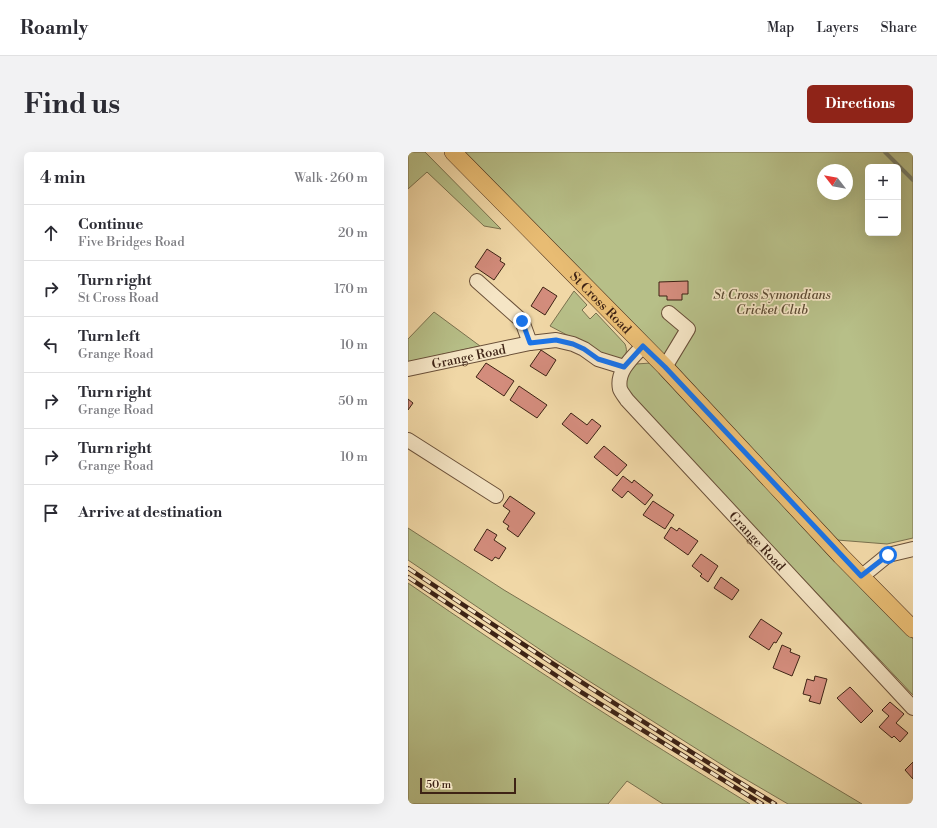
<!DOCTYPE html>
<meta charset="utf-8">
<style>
body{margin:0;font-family:"Libre Bodoni",serif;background:#f2f2f3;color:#2b2b33}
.controls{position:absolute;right:12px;top:12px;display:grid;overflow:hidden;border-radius:6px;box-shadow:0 4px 16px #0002}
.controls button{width:36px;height:36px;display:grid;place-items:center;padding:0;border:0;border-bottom:1px solid #e1e1e2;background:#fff;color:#2b2b33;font:20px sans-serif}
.compass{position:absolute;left:409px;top:12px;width:36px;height:36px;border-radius:50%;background:#fff;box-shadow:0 4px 16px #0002;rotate:301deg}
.scale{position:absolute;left:12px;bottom:10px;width:96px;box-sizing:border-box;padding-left:4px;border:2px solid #3e2315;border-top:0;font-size:11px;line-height:14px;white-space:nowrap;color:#3e2315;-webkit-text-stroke:3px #f5e5c5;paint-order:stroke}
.stop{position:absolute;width:12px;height:12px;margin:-9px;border:3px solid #1a73e8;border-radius:50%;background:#fff}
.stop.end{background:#1a73e8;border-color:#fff;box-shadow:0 1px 4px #0008}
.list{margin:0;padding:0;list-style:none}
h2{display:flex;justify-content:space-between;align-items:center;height:52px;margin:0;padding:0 16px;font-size:17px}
h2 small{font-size:13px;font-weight:400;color:#7c7c81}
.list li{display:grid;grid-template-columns:26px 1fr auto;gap:12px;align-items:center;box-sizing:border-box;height:56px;padding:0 16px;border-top:1px solid #e1e1e2}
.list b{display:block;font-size:15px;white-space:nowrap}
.list p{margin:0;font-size:13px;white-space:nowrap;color:#7c7c81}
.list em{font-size:13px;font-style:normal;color:#7c7c81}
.icon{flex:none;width:22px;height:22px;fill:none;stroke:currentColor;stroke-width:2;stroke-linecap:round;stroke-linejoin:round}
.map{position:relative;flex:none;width:505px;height:652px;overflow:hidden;border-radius:6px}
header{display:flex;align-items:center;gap:24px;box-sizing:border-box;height:56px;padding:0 20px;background:#fff;border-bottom:1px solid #e1e1e2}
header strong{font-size:19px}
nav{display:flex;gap:22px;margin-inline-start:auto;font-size:14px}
.intro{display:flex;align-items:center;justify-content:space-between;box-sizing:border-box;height:96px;padding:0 24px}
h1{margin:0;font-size:28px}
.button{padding:10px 18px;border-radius:6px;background:#8f2418;color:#fff;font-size:14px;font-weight:700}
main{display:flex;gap:24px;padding:0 24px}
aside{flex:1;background:#fff;border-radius:6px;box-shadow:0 4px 16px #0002}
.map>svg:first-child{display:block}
.green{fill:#b7bf88;stroke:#7a714e;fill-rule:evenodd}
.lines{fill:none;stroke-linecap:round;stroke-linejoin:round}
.stream{stroke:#767e6a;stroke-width:4}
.building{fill:#d38c7c;stroke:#3e2315}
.minor-casing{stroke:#6a5039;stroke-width:16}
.major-casing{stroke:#3e2315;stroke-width:18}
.minor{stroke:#f5e5c5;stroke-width:14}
.major{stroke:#e8bc73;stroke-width:17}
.rail-casing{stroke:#3e2315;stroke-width:4.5}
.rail{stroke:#f5e5c5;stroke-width:3;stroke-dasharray:9;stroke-linecap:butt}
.route{stroke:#1a73e8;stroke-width:5}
.labels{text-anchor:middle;stroke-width:3.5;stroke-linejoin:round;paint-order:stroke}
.park-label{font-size:13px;font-style:italic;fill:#5c4a32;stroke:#f5e5c5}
.street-label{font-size:13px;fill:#3e2315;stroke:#f5e5c5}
</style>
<header>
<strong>Roamly</strong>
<nav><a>Map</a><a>Layers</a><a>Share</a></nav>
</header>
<div class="intro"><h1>Find us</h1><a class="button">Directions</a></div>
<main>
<aside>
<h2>4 min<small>Walk · 260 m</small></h2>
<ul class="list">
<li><svg class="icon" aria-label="ahead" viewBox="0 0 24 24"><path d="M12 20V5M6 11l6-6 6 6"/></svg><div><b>Continue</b><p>Five Bridges Road</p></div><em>20 m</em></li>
<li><svg class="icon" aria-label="right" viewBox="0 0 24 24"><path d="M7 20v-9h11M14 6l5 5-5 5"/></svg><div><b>Turn right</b><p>St Cross Road</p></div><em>170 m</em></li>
<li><svg class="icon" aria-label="left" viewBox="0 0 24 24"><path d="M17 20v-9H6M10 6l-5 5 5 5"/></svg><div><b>Turn left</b><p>Grange Road</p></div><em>10 m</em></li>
<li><svg class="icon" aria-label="right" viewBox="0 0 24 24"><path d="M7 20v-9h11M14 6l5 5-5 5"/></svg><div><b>Turn right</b><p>Grange Road</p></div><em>50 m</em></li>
<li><svg class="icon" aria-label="right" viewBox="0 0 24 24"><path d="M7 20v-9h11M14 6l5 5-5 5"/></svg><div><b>Turn right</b><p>Grange Road</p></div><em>10 m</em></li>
<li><svg class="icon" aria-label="arrive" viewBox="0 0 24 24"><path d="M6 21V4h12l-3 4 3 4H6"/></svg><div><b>Arrive at destination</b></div></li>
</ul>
</aside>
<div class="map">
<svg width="505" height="652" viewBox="0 0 505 652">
<rect width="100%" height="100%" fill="#f0d7a6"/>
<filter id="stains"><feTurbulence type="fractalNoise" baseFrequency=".005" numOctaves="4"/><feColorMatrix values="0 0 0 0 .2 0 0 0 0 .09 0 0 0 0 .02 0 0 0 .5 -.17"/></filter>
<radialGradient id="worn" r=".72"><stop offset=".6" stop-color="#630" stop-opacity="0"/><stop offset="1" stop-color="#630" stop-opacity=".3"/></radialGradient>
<g class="green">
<path d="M0 0H17L93 77 76 74 19 20 0 37Z"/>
<path d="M57 0H505V386L479 392 429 388ZM460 15H490V81H460ZM415 18H439V42H415Z"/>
<path d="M166 139 179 153 174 158 182 167 188 161 217 192C220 200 218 203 213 209L206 208 142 174Z"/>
<path d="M26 160 72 194 0 210V187Z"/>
<path d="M243 211 505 487V543L226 247 217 234 220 218 228 212Z"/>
<path d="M0 376 96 438 454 652H380L327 621 146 507 0 408Z"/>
<path d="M0 431C111 508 226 581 342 652H255L219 629 200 652H0Z"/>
</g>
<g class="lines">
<path class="stream" d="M477 0 505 28"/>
</g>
<g class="building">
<path d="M79 97 93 106 92 109 97 112 86 128 67 115Z"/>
<path d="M280 129V142H274V148H259V144H251V130Z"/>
<path d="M135 135 149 144 137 163 123 154Z"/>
<path d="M133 198 148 208 138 224 122 214Z"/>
<path d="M78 211 106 229 96 244 68 225Z"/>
<path d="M111 234 139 253 129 266 102 248Z"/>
<path d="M0 247 5 251 0 258Z"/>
<path d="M163 261 179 273 184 267 193 274 179 292 154 272Z"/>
<path d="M196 294 219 313 209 324 186 305Z"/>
<path d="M215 324 224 331 226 328 245 343 237 353 220 339 214 346 204 338Z"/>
<path d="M102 344 127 361 110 385 99 377 101 374 95 370 102 359 95 354Z"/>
<path d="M245 349 266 363 257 377 235 363Z"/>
<path d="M263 375 269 379 271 376 290 389 280 403 256 386Z"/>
<path d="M79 377 89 383 86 388 98 396 91 407 87 405 84 409 66 398Z"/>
<path d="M293 402 310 414 300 430 292 424 294 422 284 414Z"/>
<path d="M313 425 331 438 324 448 306 436Z"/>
<path d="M353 467 374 481 368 491 366 490 361 498 341 485Z"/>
<path d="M374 493 383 497 382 500 392 504 384 524 365 516Z"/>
<path d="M407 524 419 527 412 552 401 549 403 544 395 542 399 527 406 529Z"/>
<path d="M442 535 465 559 453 571 429 546Z"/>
<path d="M482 550 496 562 488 571 500 581 492 590 486 584 484 586 471 575 481 564 474 558Z"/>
<path d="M505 610V627L497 618Z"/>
</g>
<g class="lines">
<defs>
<g id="minor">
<path d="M69 129 114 169 122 191"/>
<path id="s1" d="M235 194C225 205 208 219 212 237 213 240 217 245 219 248L505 556"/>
<path d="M257 215 280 177 261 161"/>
<path id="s2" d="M0 217 122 191 148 188 165 192 176 197 190 207 216 215"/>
<path d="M0 288 88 344"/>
<path d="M453 425 480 403 505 397"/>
</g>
<g id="major">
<path id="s3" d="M45 0 257 215 433 404 505 477"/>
</g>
</defs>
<use href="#minor" class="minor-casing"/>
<use href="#major" class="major-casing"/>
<use href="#minor" class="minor"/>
<use href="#major" class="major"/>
<defs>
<g id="rail">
<path d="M0 416C121 497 243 576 367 652"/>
<path d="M0 425 173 540 354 652"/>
</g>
</defs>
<use href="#rail" class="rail-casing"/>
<use href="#rail" class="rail"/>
</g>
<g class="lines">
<path class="route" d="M114 169 122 191 148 188 165 192 176 197 190 207 216 215 235 194 257 215 453 424 480 403"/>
</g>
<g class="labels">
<g class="park-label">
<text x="364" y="147">St Cross Symondians<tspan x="364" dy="15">Cricket Club</tspan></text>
</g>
<g class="street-label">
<text dy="5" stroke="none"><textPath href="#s3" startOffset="211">St Cross Road</textPath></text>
<text dy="5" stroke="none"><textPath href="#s2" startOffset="62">Grange Road</textPath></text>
<text dy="5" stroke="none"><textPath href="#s1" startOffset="256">Grange Road</textPath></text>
</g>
</g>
<rect width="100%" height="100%" filter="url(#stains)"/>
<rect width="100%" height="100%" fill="url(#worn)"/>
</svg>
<div class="controls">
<button>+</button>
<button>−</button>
</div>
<svg class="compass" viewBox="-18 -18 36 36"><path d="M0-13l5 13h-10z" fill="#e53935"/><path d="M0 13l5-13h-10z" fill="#7c7c81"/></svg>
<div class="scale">50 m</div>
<div class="stop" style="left:480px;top:403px"></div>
<div class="stop end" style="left:114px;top:169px"></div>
</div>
</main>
